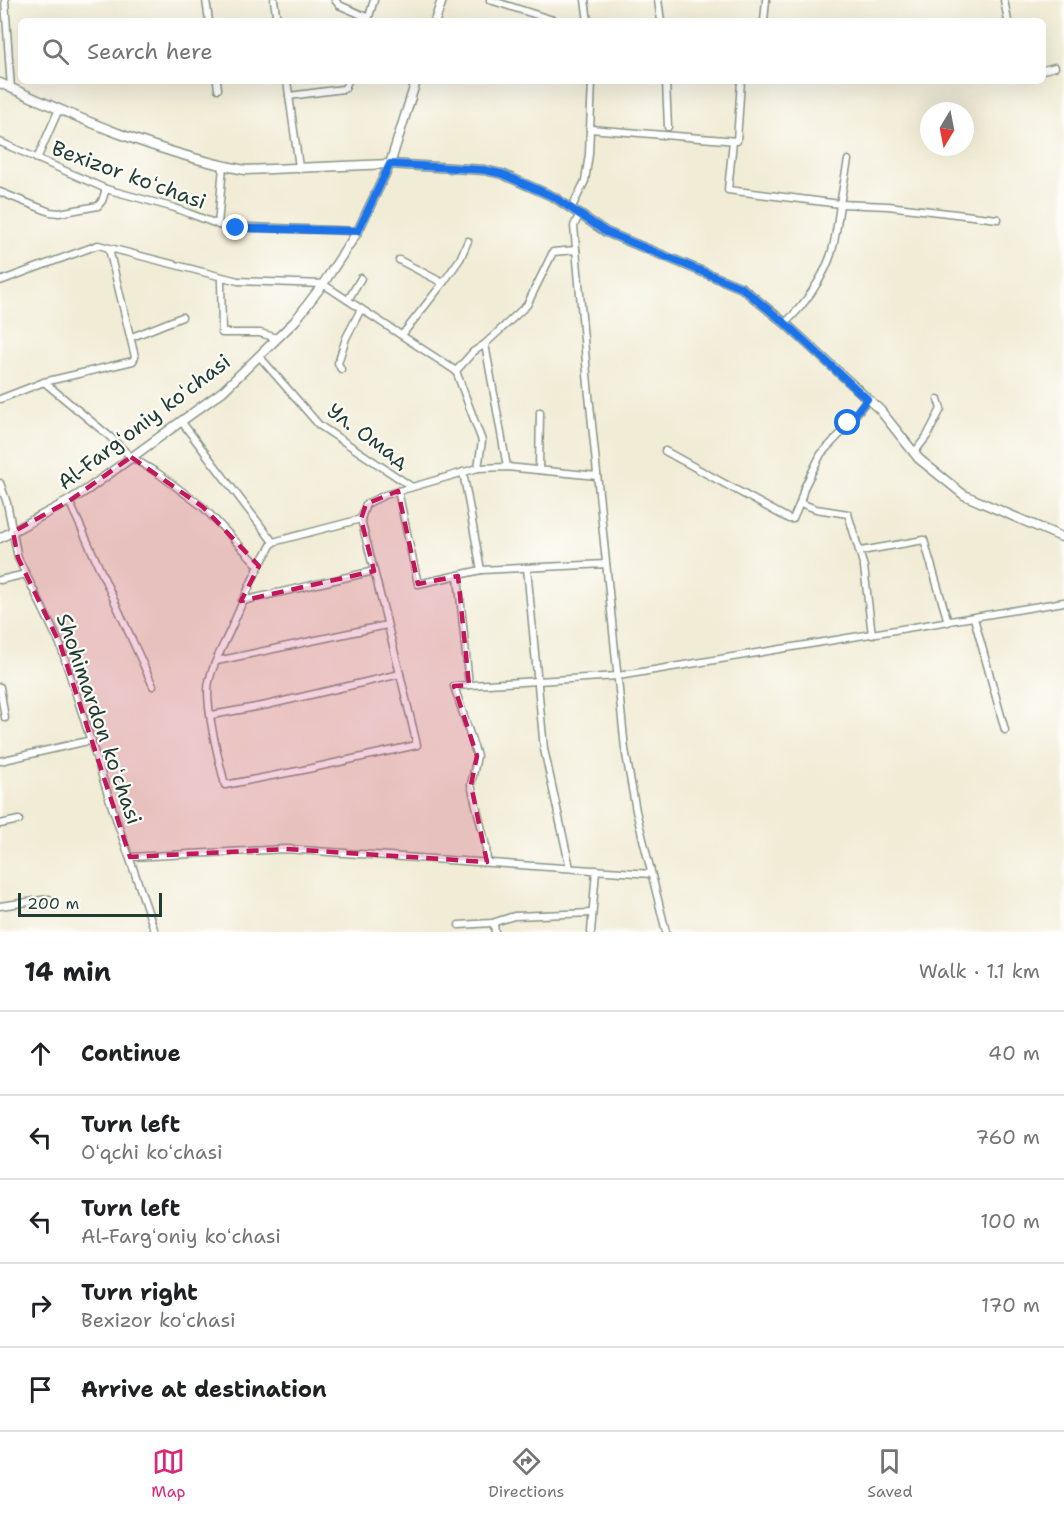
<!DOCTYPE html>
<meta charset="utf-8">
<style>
body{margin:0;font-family:"Shantell Sans",sans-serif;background:#f6f6f6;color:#202124}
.compass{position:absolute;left:920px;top:102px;width:54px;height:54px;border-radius:50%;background:#fff;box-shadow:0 6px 24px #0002;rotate:190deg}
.scale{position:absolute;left:18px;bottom:15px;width:144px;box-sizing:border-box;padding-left:6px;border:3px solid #1f3d34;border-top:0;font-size:16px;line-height:21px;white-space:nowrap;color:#1f3d34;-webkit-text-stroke:4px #fdfcf7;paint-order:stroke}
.stop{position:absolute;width:18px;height:18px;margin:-14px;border:4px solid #1a73e8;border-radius:50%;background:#fff}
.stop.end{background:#1a73e8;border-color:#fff;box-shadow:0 2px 6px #0008}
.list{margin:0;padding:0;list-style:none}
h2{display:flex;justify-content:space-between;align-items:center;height:78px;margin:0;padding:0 24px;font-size:26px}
h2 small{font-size:20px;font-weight:400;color:#757577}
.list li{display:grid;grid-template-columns:39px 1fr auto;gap:18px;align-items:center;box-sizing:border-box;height:84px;padding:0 24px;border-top:2px solid #e0e0e0}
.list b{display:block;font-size:22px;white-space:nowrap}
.list p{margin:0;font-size:20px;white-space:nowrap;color:#757577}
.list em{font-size:20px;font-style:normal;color:#757577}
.icon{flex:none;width:33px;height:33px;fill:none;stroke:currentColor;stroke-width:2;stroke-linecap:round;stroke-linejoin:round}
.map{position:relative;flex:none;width:1064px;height:932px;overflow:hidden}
.search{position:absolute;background:#fff;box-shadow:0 6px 24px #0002;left:18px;right:18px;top:18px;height:66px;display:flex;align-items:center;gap:15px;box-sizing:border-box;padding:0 21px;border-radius:9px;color:#757577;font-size:22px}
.sheet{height:498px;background:#fff}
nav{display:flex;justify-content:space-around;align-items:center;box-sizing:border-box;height:84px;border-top:2px solid #e0e0e0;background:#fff;font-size:16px;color:#757577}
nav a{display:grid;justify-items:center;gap:3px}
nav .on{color:#db2777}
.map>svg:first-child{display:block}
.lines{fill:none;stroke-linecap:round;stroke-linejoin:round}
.minor-casing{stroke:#889485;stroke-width:9}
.major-casing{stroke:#889485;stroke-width:11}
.minor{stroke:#fff;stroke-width:6}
.major{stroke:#fff;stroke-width:8}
.route{stroke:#1a73e8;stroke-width:8}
.marked{fill:#c2185b;fill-opacity:0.2;stroke:#c2185b;stroke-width:4.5;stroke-dasharray:12 8;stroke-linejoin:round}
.labels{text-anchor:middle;stroke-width:4.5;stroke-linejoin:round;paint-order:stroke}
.street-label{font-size:21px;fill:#1f3d34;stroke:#fdfcf7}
</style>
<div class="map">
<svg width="1064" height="932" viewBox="0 0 1064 932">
<rect width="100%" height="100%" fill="#fdfcf7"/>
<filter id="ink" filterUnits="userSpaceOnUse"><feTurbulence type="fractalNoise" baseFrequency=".0167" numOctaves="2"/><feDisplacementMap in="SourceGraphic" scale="12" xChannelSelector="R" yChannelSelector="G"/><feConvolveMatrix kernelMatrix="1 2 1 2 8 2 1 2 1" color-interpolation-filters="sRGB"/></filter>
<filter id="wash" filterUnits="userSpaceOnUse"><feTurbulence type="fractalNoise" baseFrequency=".008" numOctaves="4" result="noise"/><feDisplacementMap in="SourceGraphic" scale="24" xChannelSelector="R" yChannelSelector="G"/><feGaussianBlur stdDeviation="1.35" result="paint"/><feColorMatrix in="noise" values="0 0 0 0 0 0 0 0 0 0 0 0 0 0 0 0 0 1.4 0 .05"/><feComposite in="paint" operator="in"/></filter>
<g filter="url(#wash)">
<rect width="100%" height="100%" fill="#f1ecd6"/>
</g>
<g filter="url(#ink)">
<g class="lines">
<defs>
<g id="minor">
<path d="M5 0 11 89"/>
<path d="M206 0 209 21"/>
<path d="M274 0 277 21"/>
<path d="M335 0 339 5 369 18"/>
<path d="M490 0 556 21"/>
<path d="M585 0 588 21"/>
<path d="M658 0 661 21"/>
<path d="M1004 0 1008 21"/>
<path d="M368 20 374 0"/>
<path d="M764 21 766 0"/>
<path d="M1043 70 1055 67"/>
<path d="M217 81 218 89"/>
<path d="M287 81 299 167"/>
<path d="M666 81 668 127"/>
<path d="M289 96 343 89 345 88 348 81"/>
<path d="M590 129 737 141 741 81"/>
<path d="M733 141 728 190 840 204C838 219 836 236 832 251 825 276 804 306 785 323"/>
<path d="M0 142 106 189 175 208 222 226 358 231"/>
<path d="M37 159 59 109"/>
<path d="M848 160 840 204 888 206 998 219"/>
<path d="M0 192 50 212 59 213 98 206 102 201 106 189"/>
<path d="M571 209 585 181 589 154 592 81"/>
<path d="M579 215 574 226 588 385 625 749 636 811 666 932"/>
<path d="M218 225 223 166"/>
<path d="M399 260 443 283 460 259 468 241"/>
<path d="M221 279 222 333H260L277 338"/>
<path d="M0 281 98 245 238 281 323 284 456 371 482 441 478 468"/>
<path d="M348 300 361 278"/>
<path d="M402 335 443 283"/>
<path d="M132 337 182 317"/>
<path d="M485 344 527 305 553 252 576 250"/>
<path d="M259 356 319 425 412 487"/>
<path d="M341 369 338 363 346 338 361 309"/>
<path d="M456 371 473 352 485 344 507 467"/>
<path d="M44 382 109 436 131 457 159 474 203 507 259 566 273 542 361 519 366 504 385 495 478 468 507 467 597 476"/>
<path d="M0 399 44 382 133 361 135 357 109 249"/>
<path d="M868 399 843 431 821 454 804 488 800 503 816 509 848 514 864 567 872 635"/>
<path d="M181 421 273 542"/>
<path d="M665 451 789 519H793L800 503"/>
<path d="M914 453 927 436 941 409 938 399"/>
<path d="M539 470 540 412"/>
<path d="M463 472 481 570 606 564"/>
<path d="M0 483 7 503 18 558 60 644 111 804 155 932"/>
<path d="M398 491 418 584 481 570"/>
<path d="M69 501 153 686"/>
<path d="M361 519 400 674"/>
<path d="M861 551 924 540 948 622"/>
<path d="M527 568 544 749 570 868"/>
<path d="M458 576 469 685"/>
<path d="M0 580 26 574"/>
<path d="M242 601 374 571"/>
<path d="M974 618 1005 730"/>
<path d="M217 661 387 625"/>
<path d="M0 687 5 718"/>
<path d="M212 715 267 705 400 674 417 745 303 770 225 785C218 756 208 719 208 690 208 674 222 648 229 633 239 611 248 588 259 566"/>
<path d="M0 761 92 740"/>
<path d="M0 824 19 820"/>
<path d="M130 857 286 849 651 874"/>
<path d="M487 862 486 846 471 785 477 756 454 686 618 676 1064 602"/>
<path d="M0 906 49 899"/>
<path d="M494 923 495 932"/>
<path d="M459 925 492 923 514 916 592 913"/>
<path d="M591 932 596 870"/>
</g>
<g id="major">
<path d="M435 21 442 0"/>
<path d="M0 83C79 119 160 154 245 170L390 164 484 170 502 174 554 197 606 232 742 288 786 324 880 410 919 459 964 495 1064 538"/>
<path d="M0 538 69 501 88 489 223 391 295 321 323 284 358 231 390 164 416 81"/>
</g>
</defs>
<use href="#minor" class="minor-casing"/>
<use href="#major" class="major-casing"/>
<use href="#minor" class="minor"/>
<use href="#major" class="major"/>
</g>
</g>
<g class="lines" filter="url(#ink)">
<path class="route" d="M236 228 358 231 390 164 484 170 502 174 554 197 606 232 742 288 786 324 867 399 848 423"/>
</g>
<path class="marked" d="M131 457 203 507 259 566 241 601 374 571 361 519 366 504 398 491 418 584 458 576 469 685 454 686 477 756 471 785 487 862 286 849 130 857 60 644 18 558 13 532 69 501Z"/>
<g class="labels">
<g class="street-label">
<text transform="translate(129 175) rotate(20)" y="7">Bexizor koʻchasi</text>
<text transform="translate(144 422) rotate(-37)" y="7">Al-Fargʻoniy koʻchasi</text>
<text transform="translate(368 436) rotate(36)" y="7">Ул. Омад</text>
<text transform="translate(99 719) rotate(71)" y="7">Shohimardon koʻchasi</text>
</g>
</g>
</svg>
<svg class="compass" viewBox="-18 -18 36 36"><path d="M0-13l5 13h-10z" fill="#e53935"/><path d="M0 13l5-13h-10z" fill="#757577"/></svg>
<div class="scale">200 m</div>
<div class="stop" style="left:848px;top:423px"></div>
<div class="stop end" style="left:236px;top:228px"></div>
<div class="search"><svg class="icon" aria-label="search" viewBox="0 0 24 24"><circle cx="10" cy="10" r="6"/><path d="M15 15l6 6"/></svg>Search here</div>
</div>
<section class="sheet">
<h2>14 min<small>Walk · 1.1 km</small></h2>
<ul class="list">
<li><svg class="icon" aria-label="ahead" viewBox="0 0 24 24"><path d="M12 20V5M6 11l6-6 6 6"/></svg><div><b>Continue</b></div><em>40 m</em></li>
<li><svg class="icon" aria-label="left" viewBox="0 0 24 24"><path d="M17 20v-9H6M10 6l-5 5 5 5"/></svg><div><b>Turn left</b><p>Oʻqchi koʻchasi</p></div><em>760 m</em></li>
<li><svg class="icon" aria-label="left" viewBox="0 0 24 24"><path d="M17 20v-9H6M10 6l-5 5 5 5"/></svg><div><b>Turn left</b><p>Al-Fargʻoniy koʻchasi</p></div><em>100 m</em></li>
<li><svg class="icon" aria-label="right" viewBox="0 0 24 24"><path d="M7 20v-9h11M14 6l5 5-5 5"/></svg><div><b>Turn right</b><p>Bexizor koʻchasi</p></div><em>170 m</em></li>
<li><svg class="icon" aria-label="arrive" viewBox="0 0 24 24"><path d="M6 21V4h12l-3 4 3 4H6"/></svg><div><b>Arrive at destination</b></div></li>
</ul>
</section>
<nav>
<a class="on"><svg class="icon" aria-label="map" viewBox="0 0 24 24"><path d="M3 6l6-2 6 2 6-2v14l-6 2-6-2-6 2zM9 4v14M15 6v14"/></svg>Map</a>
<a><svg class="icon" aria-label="directions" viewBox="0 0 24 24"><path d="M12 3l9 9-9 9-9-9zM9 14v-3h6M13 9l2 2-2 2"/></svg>Directions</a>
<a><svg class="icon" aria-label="saved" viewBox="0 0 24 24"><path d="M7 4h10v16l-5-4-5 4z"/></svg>Saved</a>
</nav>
